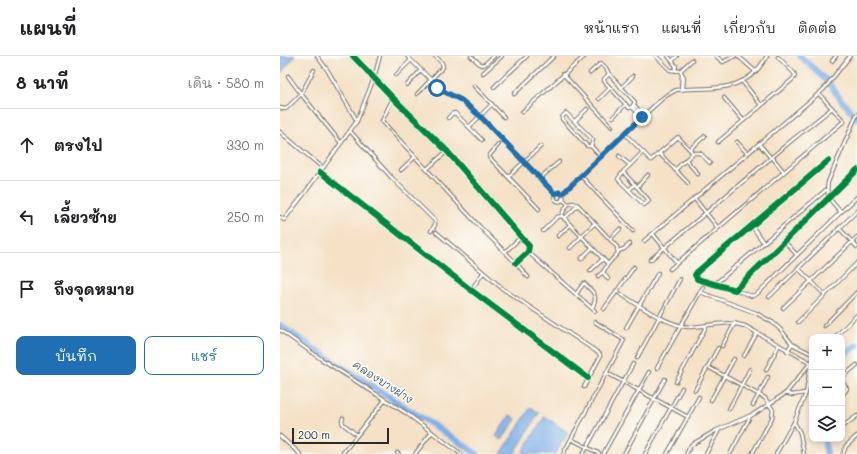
<!DOCTYPE html>
<html lang="th">
<meta charset="utf-8">
<style>
body{margin:0;font-family:Mali,"Playpen Sans Thai",sans-serif;background:#f2f2f2;color:#202124}
.controls{position:absolute;right:12px;bottom:12px;display:grid;overflow:hidden;border-radius:8px;box-shadow:0 2px 6px #0003}
.controls button{width:36px;height:36px;display:grid;place-items:center;padding:0;border:0;border-bottom:1px solid #e0e0e0;background:#fff;color:#202124;font:20px sans-serif}
.scale{position:absolute;left:12px;bottom:10px;width:97px;box-sizing:border-box;padding-left:4px;border:2px solid #2b2b2b;border-top:0;font-size:11px;line-height:14px;white-space:nowrap;color:#2b2b2b;-webkit-text-stroke:3px #fdfcf7;paint-order:stroke}
.stop{position:absolute;width:12px;height:12px;margin:-9px;border:3px solid #1f6fb2;border-radius:50%;background:#fff}
.stop.end{background:#1f6fb2;border-color:#fff;box-shadow:0 1px 4px #0008}
.list{margin:0;padding:0;list-style:none}
h2{display:flex;justify-content:space-between;align-items:center;height:52px;margin:0;padding:0 16px;font-size:17px}
h2 small{font-size:13px;font-weight:400;color:#757577}
.list li{display:grid;grid-template-columns:26px 1fr auto;gap:12px;align-items:center;box-sizing:border-box;height:72px;padding:0 16px;border-top:1px solid #e0e0e0}
.list b{display:block;font-size:15px;white-space:nowrap}
.list em{font-size:13px;font-style:normal;color:#757577}
.actions{display:flex;gap:8px;padding:12px 16px}
.actions a{flex:1;padding:9px 0;border:1px solid #1f6fb2;border-radius:8px;text-align:center;font-size:14px;color:#1f6fb2}
.actions .main{background:#1f6fb2;color:#fff}
.icon{flex:none;width:22px;height:22px;fill:none;stroke:currentColor;stroke-width:2;stroke-linecap:round;stroke-linejoin:round}
.map{position:relative;flex:none;width:577px;height:398px;overflow:hidden}
header{display:flex;align-items:center;gap:24px;box-sizing:border-box;height:56px;padding:0 20px;background:#fff;border-bottom:1px solid #e0e0e0}
header strong{font-size:19px}
nav{display:flex;gap:22px;margin-inline-start:auto;font-size:14px}
main{display:flex}
aside{flex:1;background:#fff}
.map>svg:first-child{display:block}
.water{fill:#7eafea;stroke:#546d8a}
.lines{fill:none;stroke-linecap:round;stroke-linejoin:round}
.river{stroke:#7eafea;stroke-width:6}
.street-casing{stroke:#716b61;stroke-width:4.5}
.street{stroke:#fff;stroke-width:2.5}
.cycleway-casing{stroke:#fdfcf7;stroke-width:8}
.cycleway{stroke:#00873e;stroke-width:6}
.route{stroke:#1f6fb2;stroke-width:5}
.labels{text-anchor:middle;stroke-width:3.5;stroke-linejoin:round;paint-order:stroke}
.water-label{font-size:11px;font-style:italic;fill:#48596e;stroke:#fdfcf7}
</style>
<header>
<strong>แผนที่</strong>
<nav><a>หน้าแรก</a><a>แผนที่</a><a>เกี่ยวกับ</a><a>ติดต่อ</a></nav>
</header>
<main>
<aside>
<h2>8 นาที<small>เดิน · 580 m</small></h2>
<ul class="list">
<li><svg class="icon" aria-label="ahead" viewBox="0 0 24 24"><path d="M12 20V5M6 11l6-6 6 6"/></svg><div><b>ตรงไป</b></div><em>330 m</em></li>
<li><svg class="icon" aria-label="left" viewBox="0 0 24 24"><path d="M17 20v-9H6M10 6l-5 5 5 5"/></svg><div><b>เลี้ยวซ้าย</b></div><em>250 m</em></li>
<li><svg class="icon" aria-label="arrive" viewBox="0 0 24 24"><path d="M6 21V4h12l-3 4 3 4H6"/></svg><div><b>ถึงจุดหมาย</b></div></li>
</ul>
<div class="actions"><a class="main">บันทึก</a><a>แชร์</a></div>
</aside>
<div class="map">
<svg width="577" height="398" viewBox="0 0 577 398">
<rect width="100%" height="100%" fill="#fdfcf7"/>
<filter id="ink" filterUnits="userSpaceOnUse"><feTurbulence type="fractalNoise" baseFrequency=".025" numOctaves="2"/><feDisplacementMap in="SourceGraphic" scale="8" xChannelSelector="R" yChannelSelector="G"/><feConvolveMatrix kernelMatrix="1 2 1 2 8 2 1 2 1" color-interpolation-filters="sRGB"/></filter>
<filter id="wash" filterUnits="userSpaceOnUse"><feTurbulence type="fractalNoise" baseFrequency=".012" numOctaves="4" result="noise"/><feDisplacementMap in="SourceGraphic" scale="16" xChannelSelector="R" yChannelSelector="G"/><feGaussianBlur stdDeviation="0.9" result="paint"/><feColorMatrix in="noise" values="0 0 0 0 0 0 0 0 0 0 0 0 0 0 0 0 0 1.4 0 .05"/><feComposite in="paint" operator="in"/></filter>
<g filter="url(#wash)">
<rect width="100%" height="100%" fill="#f4e1c6"/>
<g class="water">
<path d="M0 0H15L0 18Z"/>
<path d="M251 351 259 357 234 398H221Z"/>
<path d="M230 359 236 363 222 384 216 380Z"/>
<path d="M265 360 288 377 275 398H245L243 396Z"/>
</g>
<g class="lines">
<g class="river">
<path d="M520 0 547 25 562 45 577 62"/>
<path d="M0 269C64 315 132 354 197 398"/>
<path d="M562 300 577 289"/>
<path d="M544 383 547 398"/>
</g>
</g>
</g>
<g filter="url(#ink)">
<g class="lines">
<defs>
<g id="street">
<path d="M37 0 48 15 77 65"/>
<path d="M73 0 113 42 167 95 249 190 248 196 236 207"/>
<path d="M127 0 151 24 157 32 181 44 200 60 275 138"/>
<path d="M191 0 201 9 205 8 214 0"/>
<path d="M376 0 390 14 400 15"/>
<path d="M388 0 396 10 395 14"/>
<path d="M436 0 443 6 455 0"/>
<path d="M458 0 476 16"/>
<path d="M393 4 397 0"/>
<path d="M552 5 556 0"/>
<path d="M34 14 21 38 61 87"/>
<path d="M203 17 222 0"/>
<path d="M310 17 321 7 326 12 329 18"/>
<path d="M283 18 332 71"/>
<path d="M329 18 355 46 352 51 349 52 324 25V23Z"/>
<path d="M116 19 131 4"/>
<path d="M462 25 481 49"/>
<path d="M127 29 141 14"/>
<path d="M194 30 224 61"/>
<path d="M214 31 247 0"/>
<path d="M341 32 353 20"/>
<path d="M403 33 404 21 400 15 412 4"/>
<path d="M401 34 402 18"/>
<path d="M137 38 163 11 162 7 155 0"/>
<path d="M234 38 274 0"/>
<path d="M113 42 102 65 199 170 236 207 248 221"/>
<path d="M444 42 463 64"/>
<path d="M319 43 330 32"/>
<path d="M354 49 363 59"/>
<path d="M352 51 362 61"/>
<path d="M0 52 6 53 21 38 8 20"/>
<path d="M242 56 305 0"/>
<path d="M286 57 313 84 311 90H307L282 63V61Z"/>
<path d="M333 61 346 48"/>
<path d="M168 62 172 58 175 57 202 84"/>
<path d="M295 65 307 53"/>
<path d="M189 71 212 48"/>
<path d="M70 75 111 121 155 165V169L151 175"/>
<path d="M0 76 43 112"/>
<path d="M345 78 371 104 398 81 413 97 395 114"/>
<path d="M438 86 513 23 515 20 514 17 498 1"/>
<path d="M457 86 467 97"/>
<path d="M219 88 209 100V101L259 153"/>
<path d="M479 88 491 102"/>
<path d="M311 90 321 101"/>
<path d="M410 93 425 80"/>
<path d="M413 97H420L430 107"/>
<path d="M380 98 408 127"/>
<path d="M339 100 350 109"/>
<path d="M492 101 504 116"/>
<path d="M406 104 418 118"/>
<path d="M548 105 417 216 415 219 417 223 455 234 577 114"/>
<path d="M147 113 167 95"/>
<path d="M121 114 135 101"/>
<path d="M40 116 191 234 308 322"/>
<path d="M343 116 338 123 364 149 369 145 368 143 343 116 363 96"/>
<path d="M301 120 353 175"/>
<path d="M228 121 261 90"/>
<path d="M260 122 279 106"/>
<path d="M357 131 368 119"/>
<path d="M349 134 355 128"/>
<circle cx="279" cy="141" r="4.5"/>
<path d="M282 138 364 59 384 41 396 34C423 31 455 37 476 15 480 11 484 5 487 0"/>
<path d="M414 142 438 172"/>
<path d="M282 143 288 148 293 147 298 149 337 191 338 197 328 208 282 160 283 156 288 148"/>
<path d="M561 156 577 141"/>
<path d="M0 161 4 164 24 138 77 65 94 22 100 0"/>
<path d="M284 163 298 149"/>
<path d="M472 170 483 186"/>
<path d="M559 172 577 191"/>
<path d="M263 175 277 161 282 160"/>
<path d="M156 176 223 233 320 298V301L304 331"/>
<path d="M373 178 397 207"/>
<path d="M278 180 290 169"/>
<path d="M301 181 315 167"/>
<path d="M330 183 340 173"/>
<path d="M364 185 544 33 570 0"/>
<path d="M505 186 517 199"/>
<path d="M290 192 301 181"/>
<path d="M338 195 344 193 350 188"/>
<path d="M225 196 242 180"/>
<path d="M248 196 315 255"/>
<path d="M301 203 312 192"/>
<path d="M370 204 511 85 551 53"/>
<path d="M518 212 545 239"/>
<path d="M390 213 564 65 539 38"/>
<path d="M310 215 323 203"/>
<path d="M323 216 328 223"/>
<path d="M318 220 323 216 328 208"/>
<path d="M435 228 546 134"/>
<path d="M191 234 203 217"/>
<path d="M455 234 472 240 477 238 561 156C552 146 545 141 548 126L577 58"/>
<path d="M336 235C355 247 389 271 410 271 429 270 446 264 465 270L531 307"/>
<path d="M420 236 476 257 492 266 501 274 512 288 532 298"/>
<path d="M296 238 304 227C313 236 319 239 312 252"/>
<path d="M489 241 577 155"/>
<path d="M503 252 577 181"/>
<path d="M324 253 354 211"/>
<path d="M315 266 344 284 291 383 320 398"/>
<path d="M518 266 577 207"/>
<path d="M544 270 577 236"/>
<path d="M346 272 378 217"/>
<path d="M0 274 41 303 126 357 181 398"/>
<path d="M555 281 577 259"/>
<path d="M442 290 455 267"/>
<path d="M507 295 512 288"/>
<path d="M464 300 477 277"/>
<path d="M357 302 400 223"/>
<path d="M428 311 485 342 493 354 492 362 472 398"/>
<path d="M377 312 423 231"/>
<path d="M486 314 499 289"/>
<path d="M327 317 408 361"/>
<path d="M562 321 577 309"/>
<path d="M562 325 567 333 562 339"/>
<path d="M396 326 427 269"/>
<path d="M415 334 438 292"/>
<path d="M525 337 512 339 506 337 532 305"/>
<path d="M431 344 454 303"/>
<path d="M473 349 488 321"/>
<path d="M449 353 470 313"/>
<path d="M63 362 62 365 63 368 77 379"/>
<path d="M514 366 520 377 524 398"/>
<path d="M562 371 577 360"/>
<path d="M0 380 20 398"/>
<path d="M117 397 119 398"/>
<path d="M62 398 105 344"/>
<path d="M135 398 152 376"/>
<path d="M283 398 291 383"/>
<path d="M303 398 353 308"/>
<path d="M323 398 369 316"/>
<path d="M344 398 385 323"/>
<path d="M365 398 402 332"/>
<path d="M387 398 419 341"/>
<path d="M406 398 411 389 435 375 474 358 506 337"/>
<path d="M426 398 439 374"/>
<path d="M450 398 471 359"/>
<path d="M496 398 514 366 526 337 531 307"/>
<path d="M563 398 566 390 577 380"/>
</g>
</defs>
<use href="#street" class="street-casing"/>
<use href="#street" class="street"/>
<defs>
<g id="cycleway">
<path d="M73 0 113 42 167 95 249 190 248 196 236 207"/>
<path d="M548 105 417 216 415 219 417 223 455 234 577 114"/>
<path d="M40 116 191 234 308 322"/>
</g>
</defs>
<use href="#cycleway" class="cycleway-casing"/>
<use href="#cycleway" class="cycleway"/>
</g>
</g>
<g class="lines" filter="url(#ink)">
<path class="route" d="M157 32 181 44 200 60 275 138 279 136 282 138 362 61"/>
</g>
<g class="labels">
<g class="water-label">
<text transform="translate(103 326) rotate(33)" y="4">คลองบางฝาง</text>
</g>
</g>
</svg>
<div class="controls">
<button>+</button>
<button>−</button>
<button><svg class="icon" aria-label="layers" viewBox="0 0 24 24"><path d="M12 4l9 5-9 5-9-5zM3 14l9 5 9-5"/></svg></button>
</div>
<div class="scale">200 m</div>
<div class="stop" style="left:157px;top:32px"></div>
<div class="stop end" style="left:362px;top:61px"></div>
</div>
</main>
